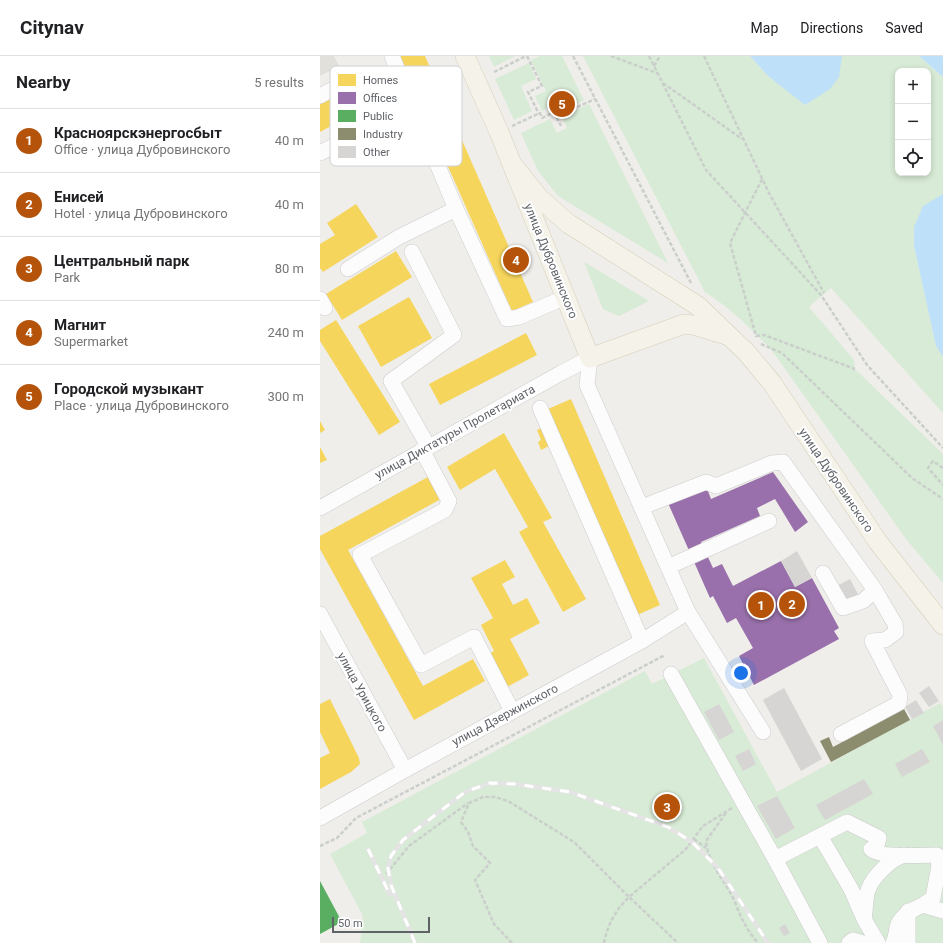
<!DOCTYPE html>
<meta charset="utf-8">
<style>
body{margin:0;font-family:Roboto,sans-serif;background:#f6f6f6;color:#202124}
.controls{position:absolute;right:12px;top:12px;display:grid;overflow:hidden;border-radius:8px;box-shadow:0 2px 6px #0003}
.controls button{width:36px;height:36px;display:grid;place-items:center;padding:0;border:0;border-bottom:1px solid #e0e0e0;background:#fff;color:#202124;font:20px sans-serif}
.scale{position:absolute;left:12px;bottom:10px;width:98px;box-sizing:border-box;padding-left:4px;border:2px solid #5f6368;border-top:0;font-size:11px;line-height:14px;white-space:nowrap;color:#5f6368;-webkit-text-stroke:3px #fff;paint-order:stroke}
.you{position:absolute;left:421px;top:617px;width:14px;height:14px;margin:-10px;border:3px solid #fff;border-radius:50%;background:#1a73e8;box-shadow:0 0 0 6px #1a73e833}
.badge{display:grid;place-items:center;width:26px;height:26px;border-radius:50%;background:#b45309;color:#fff;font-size:13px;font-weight:700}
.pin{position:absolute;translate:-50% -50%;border:2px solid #fff;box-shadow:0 1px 4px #0006}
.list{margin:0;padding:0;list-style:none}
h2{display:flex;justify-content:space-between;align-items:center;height:52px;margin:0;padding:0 16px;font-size:17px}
h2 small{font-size:13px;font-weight:400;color:#757577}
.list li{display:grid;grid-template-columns:26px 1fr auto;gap:12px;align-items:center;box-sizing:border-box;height:64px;padding:0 16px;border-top:1px solid #e0e0e0}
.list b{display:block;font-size:15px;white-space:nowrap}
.list p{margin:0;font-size:13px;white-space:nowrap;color:#757577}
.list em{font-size:13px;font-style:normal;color:#757577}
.icon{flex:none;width:22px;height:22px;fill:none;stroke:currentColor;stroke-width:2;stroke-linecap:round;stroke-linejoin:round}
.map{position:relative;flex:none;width:623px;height:887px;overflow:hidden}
header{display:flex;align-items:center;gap:24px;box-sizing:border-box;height:56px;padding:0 20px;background:#fff;border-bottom:1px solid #e0e0e0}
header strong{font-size:19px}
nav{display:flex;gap:22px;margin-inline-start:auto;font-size:14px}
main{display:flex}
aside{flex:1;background:#fff}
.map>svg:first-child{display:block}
.education{fill:#e2e0da}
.green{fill:#d8ebd6;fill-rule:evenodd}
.water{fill:#bfe0f9}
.homes{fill:#f6d55c}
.offices{fill:#9970ab}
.public{fill:#5aae61}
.industry{fill:#8c8c6e}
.building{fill:#d6d5d3}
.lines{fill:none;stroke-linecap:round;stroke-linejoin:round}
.minor-casing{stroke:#cbcccc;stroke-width:16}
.major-casing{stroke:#d7ceb8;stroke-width:20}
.path{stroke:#cacfcc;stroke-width:2.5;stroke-dasharray:4 2;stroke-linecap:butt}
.minor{stroke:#fdfcfc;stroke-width:15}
.major{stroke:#f4f2e9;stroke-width:19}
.rail-casing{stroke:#e4e4e4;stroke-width:4.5}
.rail{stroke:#fff;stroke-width:3;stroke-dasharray:9;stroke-linecap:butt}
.labels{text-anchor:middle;stroke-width:4;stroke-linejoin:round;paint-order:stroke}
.street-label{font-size:12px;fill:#5f6368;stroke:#fff}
.key{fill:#fff;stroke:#cfd0d2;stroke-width:1}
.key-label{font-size:11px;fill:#5f6368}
</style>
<header>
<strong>Citynav</strong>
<nav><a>Map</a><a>Directions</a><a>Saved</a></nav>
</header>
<main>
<aside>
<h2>Nearby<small>5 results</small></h2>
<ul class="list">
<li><span class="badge">1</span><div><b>Красноярскэнергосбыт</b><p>Office · улица Дубровинского</p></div><em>40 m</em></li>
<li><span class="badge">2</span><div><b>Енисей</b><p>Hotel · улица Дубровинского</p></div><em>40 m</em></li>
<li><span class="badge">3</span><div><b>Центральный парк</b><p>Park</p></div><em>80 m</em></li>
<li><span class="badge">4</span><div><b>Магнит</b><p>Supermarket</p></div><em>240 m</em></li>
<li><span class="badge">5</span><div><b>Городской музыкант</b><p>Place · улица Дубровинского</p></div><em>300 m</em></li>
</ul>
</aside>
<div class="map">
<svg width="623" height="887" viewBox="0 0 623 887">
<rect width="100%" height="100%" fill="#efeeea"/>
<path class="education" d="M0 0H14L19 10 0 20Z"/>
<g class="green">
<path d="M169 0H195L174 11Z"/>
<path d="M220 0H242L264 44 255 49 251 40 222 55 215 40 226 35 211 4Z"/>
<path d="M263 0H430L448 20 459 28 520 4 522 0H599L623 21V138L603 151 594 190 616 290 623 301V357L511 232 489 251 534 304 535 313 623 398V527L586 483 453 296C432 273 411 253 385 236ZM578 15H608V117H578Z"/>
<path d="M209 7 216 23 201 30 212 55 194 64 175 23Z"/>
<path d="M269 48 348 207 238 140 218 115 201 77 230 63 237 77 247 72 242 61Z"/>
<path d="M264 206 329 245 299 260 283 253Z"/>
<path d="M384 602 457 736 620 647 623 651V887H40L43 860 10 798 47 777 42 766 325 615 332 628Z"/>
</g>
<g class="water">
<path d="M430 0H522L519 21 510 33 485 49 448 20Z"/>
<path d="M599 0H623V21Z"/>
<path d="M623 138V301L616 290 594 190V171L603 150Z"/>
</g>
<g class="homes">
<path d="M79 0H105L213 246 192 255Z"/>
<path d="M40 26 52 48 0 76V48Z"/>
<path d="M36 148 58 181 3 216 0 212V188L15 179 7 167Z"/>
<path d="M76 195 92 221 22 264 6 238Z"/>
<path d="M89 241 112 282 61 311 38 270Z"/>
<path d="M16 264 80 366 59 379 0 285V274Z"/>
<path d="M206 277 217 299 120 349 109 328Z"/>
<path d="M251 343 340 549 317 559 228 353Z"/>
<path d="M0 365 5 374 0 377Z"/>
<path d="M224 371 231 389 221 394 218 386 221 384 217 374Z"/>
<path d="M184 377 232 462 223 466 266 543 243 556 199 476 208 471 175 413 140 434 127 411Z"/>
<path d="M0 391 7 404 0 407Z"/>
<path d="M108 421 121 443 28 494 103 630 153 603 165 625 94 664 0 493V480Z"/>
<path d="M185 504 195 521 182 528 193 549 207 542 220 567 190 583 209 619 185 632 167 599 174 595 161 569 173 562 151 522Z"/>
<path d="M10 643 39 702 40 708 31 716 0 733V702L10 697 0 676V648Z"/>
</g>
<path class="offices" d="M453 416 488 466 475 476 455 443 437 452 440 460 381 486 393 512 402 508 413 530 461 505 475 531 492 522 519 572 514 575 519 583 434 629 419 600 433 592 416 562 407 567 393 540 390 542 348 447 386 430 391 443Z"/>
<path class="public" d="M0 825 22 866 0 878Z"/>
<path class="industry" d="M584 653 590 664 511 706 500 685 509 681 513 691Z"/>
<g class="building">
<path d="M477 495 492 522 475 531 461 505Z"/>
<path d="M530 523 539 540 527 547 517 530Z"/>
<path d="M609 630 619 645 609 651 599 637Z"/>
<path d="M464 632 502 703 481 715 443 644Z"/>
<path d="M596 644 604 657 592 663 585 651Z"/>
<path d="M399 648 414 676 399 684 384 656Z"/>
<path d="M623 664V689L613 670Z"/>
<path d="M429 693 436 708 423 715 415 700Z"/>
<path d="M602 693 610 706 582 721 575 708Z"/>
<path d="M544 723 553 738 505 764 496 749Z"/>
<path d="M457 740 475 772 456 783 437 750Z"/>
<path d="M465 868 470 877 464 880 459 872Z"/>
</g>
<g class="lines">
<defs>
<g id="minor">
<path d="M72 0 136 153 187 263 199 261 246 241"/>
<path d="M0 40 37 20"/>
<path d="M0 97 49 72"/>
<path d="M92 196 134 279 71 325 108 390"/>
<path d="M28 213 79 181 136 153"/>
<path d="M0 243 5 252"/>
<path d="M270 302 267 329 368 556 443 676"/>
<path d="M220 352 322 585"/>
<path d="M102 394 129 445 125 454 40 499 101 609 154 581 192 655"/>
<path d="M322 451 386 426 396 430 452 407 463 406 555 534 543 545 523 552 503 517"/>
<path d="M0 452 241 317 270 302"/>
<path d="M348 511 449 465"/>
<path d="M0 558 85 714"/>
<path d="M351 618 455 803 500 887"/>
<path d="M521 678 579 647 580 639 552 585 565 584 576 576 575 568 555 534"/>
<path d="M0 762 85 714 322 585 368 556"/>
<path d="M500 780 531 833 544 863 558 887"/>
<path d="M455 803 527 766 559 782 557 789 551 793C558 802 604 799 617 799L619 810 613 842 603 849"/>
<path d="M544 862C546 853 545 843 548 834 553 820 571 803 584 799"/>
<path d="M529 887 533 884 543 887"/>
<path d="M573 887C576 881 576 875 578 868 583 858 593 853 603 849L623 855"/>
<path d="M588 887V855"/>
</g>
<g id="major">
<path d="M145 0 179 76 270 302 364 268 373 269 406 279"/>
<path d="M192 108 219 142 249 168 378 250 427 297 452 327 558 486 623 569"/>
</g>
</defs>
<use href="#minor" class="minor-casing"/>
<use href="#major" class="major-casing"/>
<g class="path">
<path d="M207 0 222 30 208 36 219 58"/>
<path d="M253 0 371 227"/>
<path d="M291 0 337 17"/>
<path d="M329 0 386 114 501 239 547 309 623 392"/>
<path d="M384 0 449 137 504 237"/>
<path d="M334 10 340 0"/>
<path d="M174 16 206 0"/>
<path d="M343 27 422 83"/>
<path d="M234 56 241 70"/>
<path d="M192 70 220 57 222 62 248 49 251 54 275 43"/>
<path d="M442 123 410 187 436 280 444 279 535 313"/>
<path d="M441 288 462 297 592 422 623 443"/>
<path d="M623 412 613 405 608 412 623 429"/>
<path d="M406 757 386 785C388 808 404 823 414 844 422 863 424 870 438 887"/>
<path d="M374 783 386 792"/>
<path d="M0 790 17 782 36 762 345 599"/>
<path d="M66 818 89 790 148 747"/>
<path d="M192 887 174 868 155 824 170 807 153 790 148 776 141 766 149 747 163 741H175L188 745 254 786 309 841 366 793 383 770 412 752"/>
<path d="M284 887C288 868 295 855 309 841L358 887"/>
</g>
<use href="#minor" class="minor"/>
<use href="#major" class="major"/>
<defs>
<g id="rail">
<path d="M48 793 70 839"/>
<path d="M95 887 71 829 68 812 71 800 83 784 145 736 170 727 195 728 250 736 348 771 372 786 398 812 448 887"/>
</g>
</defs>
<use href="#rail" class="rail-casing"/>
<use href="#rail" class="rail"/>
</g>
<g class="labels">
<g class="street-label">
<text transform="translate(231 205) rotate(68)" y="4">улица Дубровинского</text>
<text transform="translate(135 376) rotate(-29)" y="4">улица Диктатуры Пролетариата</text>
<text transform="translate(516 424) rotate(56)" y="4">улица Дубровинского</text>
<text transform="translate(42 636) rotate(61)" y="4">улица Урицкого</text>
<text transform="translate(185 659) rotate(-28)" y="4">улица Дзержинского</text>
</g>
</g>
<rect x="10" y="10" width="132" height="100" rx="6" class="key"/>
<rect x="18" y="18" width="18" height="12" fill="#f6d55c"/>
<rect x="18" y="36" width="18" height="12" fill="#9970ab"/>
<rect x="18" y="54" width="18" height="12" fill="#5aae61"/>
<rect x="18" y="72" width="18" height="12" fill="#8c8c6e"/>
<rect x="18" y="90" width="18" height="12" fill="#d6d5d3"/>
<g class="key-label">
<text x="43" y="28">Homes</text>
<text x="43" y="46">Offices</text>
<text x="43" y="64">Public</text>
<text x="43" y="82">Industry</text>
<text x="43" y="100">Other</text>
</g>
</svg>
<div class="controls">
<button>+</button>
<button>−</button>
<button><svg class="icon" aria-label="locate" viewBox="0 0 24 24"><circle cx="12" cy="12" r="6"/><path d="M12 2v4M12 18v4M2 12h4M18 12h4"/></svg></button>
</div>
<div class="scale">50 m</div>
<div class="you"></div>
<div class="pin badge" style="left:441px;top:549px">1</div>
<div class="pin badge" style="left:472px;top:548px">2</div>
<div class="pin badge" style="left:347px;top:751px">3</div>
<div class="pin badge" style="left:196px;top:204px">4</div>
<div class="pin badge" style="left:242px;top:48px">5</div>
</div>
</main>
